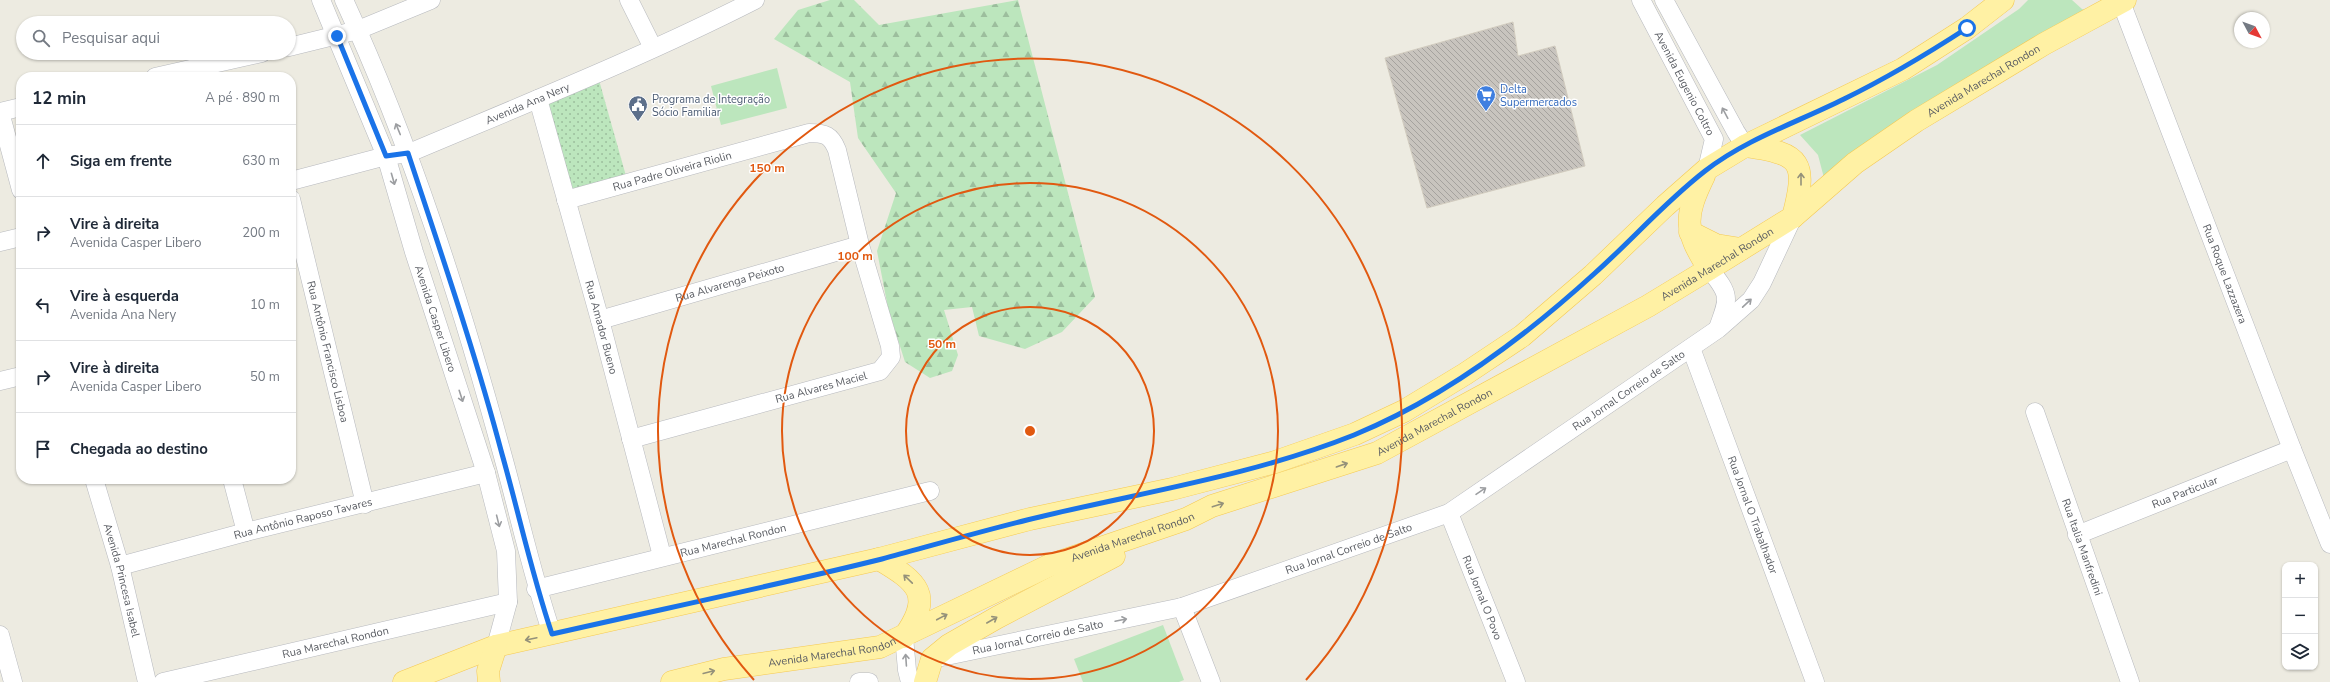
<!DOCTYPE html>
<html lang="pt">
<meta charset="utf-8">
<style>
body{margin:0;font-family:"Nunito Sans",sans-serif;background:#f2f2f3;color:#1f2937}
.controls{position:absolute;right:12px;bottom:12px;display:grid;overflow:hidden;border-radius:8px;box-shadow:0 1px 3px #0004}
.controls button{width:36px;height:36px;display:grid;place-items:center;padding:0;border:0;border-bottom:1px solid #e0e1e3;background:#fff;color:#1f2937;font:20px sans-serif}
.compass{position:absolute;left:2234px;top:12px;width:36px;height:36px;border-radius:50%;background:#fff;box-shadow:0 1px 3px #0004;rotate:131deg}
.stop{position:absolute;width:12px;height:12px;margin:-9px;border:3px solid #1a73e8;border-radius:50%;background:#fff}
.stop.end{background:#1a73e8;border-color:#fff;box-shadow:0 1px 4px #0008}
.list{margin:0;padding:0;list-style:none}
h2{display:flex;justify-content:space-between;align-items:center;height:52px;margin:0;padding:0 16px;font-size:17px}
h2 small{font-size:13px;font-weight:400;color:#747a83}
.list li{display:grid;grid-template-columns:26px 1fr auto;gap:12px;align-items:center;box-sizing:border-box;height:72px;padding:0 16px;border-top:1px solid #e0e1e3}
.list b{display:block;font-size:15px;white-space:nowrap}
.list p{margin:0;font-size:13px;white-space:nowrap;color:#747a83}
.list em{font-size:13px;font-style:normal;color:#747a83}
.icon{flex:none;width:22px;height:22px;fill:none;stroke:currentColor;stroke-width:2;stroke-linecap:round;stroke-linejoin:round}
.map{position:relative;flex:none;width:2330px;height:682px;overflow:hidden}
.search{position:absolute;background:#fff;box-shadow:0 1px 3px #0004;left:16px;top:16px;width:280px;height:44px;display:flex;align-items:center;gap:10px;box-sizing:border-box;padding:0 14px;border-radius:22px;color:#747a83;font-size:15px}
.panel{position:absolute;background:#fff;box-shadow:0 1px 3px #0004;left:16px;top:72px;width:280px;height:412px;border-radius:16px}
.map>svg:first-child{display:block}
.grass{fill:#bce6bd}
.forest{fill:url(#forest-firs)}
.park{fill:url(#park-dots)}
.building{fill:url(#building-back-hatch);stroke:#d2ccbf}
.lines{fill:none;stroke-linecap:round;stroke-linejoin:round}
.minor-casing{stroke:#b7b9be;stroke-width:19}
.major-casing{stroke:#f5c952;stroke-width:23}
.minor{stroke:#fff;stroke-width:18}
.major{stroke:#fff1a4;stroke-width:22}
.oneway{stroke:#9c9ea1}
.oneway2{stroke:#94917a}
.route{stroke:#1a73e8;stroke-width:5}
.ring{fill:none;stroke:#e15910;stroke-width:2}
.labels{text-anchor:middle;stroke-width:3;stroke-linejoin:round;paint-order:stroke}
.street-label{font-size:11px;fill:#5a5d63;stroke:#fff}
.shop-label{font-size:11px;fill:#366cbe;stroke:#fff;text-anchor:start}
.service-label{font-size:11px;fill:#4e5e75;stroke:#fff;text-anchor:start}
.centre{fill:#e15910;stroke:#fff;stroke-width:2}
.ring-label{font-size:12px;text-anchor:middle;font-weight:bold;fill:#e15910;stroke:#fff;stroke-width:3;stroke-linejoin:round;paint-order:stroke}
</style>
<div class="map">
<svg width="2330" height="682" viewBox="0 0 2330 682">
<defs>
<pattern id="forest-firs" width="22" height="20" patternUnits="userSpaceOnUse"><rect width="22" height="20" fill="#bce6bd"/><path d="M5 1l3.5 6h-7zM16 11l3.5 6h-7z" fill="#9cbe9d"/></pattern>
<pattern id="park-dots" width="8" height="8" patternUnits="userSpaceOnUse"><rect width="8" height="8" fill="#bce6bd"/><path d="M2 2h.1M6 6h.1" fill="none" stroke="#9cbe9d" stroke-width="1.8" stroke-linecap="round"/></pattern>
<pattern id="building-back-hatch" width="6" height="6" patternUnits="userSpaceOnUse"><rect width="6" height="6" fill="#c8c4be"/><path d="M-1 5l2 2M0 0l6 6M5-1l2 2" fill="none" stroke="#a5a29e"/></pattern>
</defs>
<rect width="100%" height="100%" fill="#edebe1"/>
<g class="grass">
<path d="M2028 0H2072L2082 9 2094 13 1824 178 1818 155 1800 135 1937 65 2019 9Z"/>
<path d="M777 68 787 108 721 125 711 86Z"/>
<path d="M1163 625 1184 680 1179 682H1083L1074 659Z"/>
</g>
<path class="forest" d="M830 0H854L879 25 1018 0 1095 297 1062 332 1025 349 979 336 972 307 944 310 958 355 952 371 930 378 905 362 888 308 877 251 896 193 858 138 850 82 774 39 798 10Z"/>
<path class="park" d="M597 73 628 183 566 200 538 99Z"/>
<path class="building" d="M1513 22 1518 56 1555 46 1585 166 1427 208 1385 58Z"/>
<g class="lines">
<defs>
<g id="minor">
<path id="s1" d="M321 0 386 156 414 252 486 473 506 551 508 602 496 646"/>
<path d="M344 0C411 145 460 299 502 453 519 514 532 575 552 634"/>
<path d="M629 0 653 48"/>
<path id="s2" d="M1641 0 1714 139 1707 169"/>
<path d="M1664 0 1736 132 1745 146"/>
<path id="s3" d="M2121 2 2292 449 2330 544"/>
<path d="M289 47 358 30 431 0"/>
<path d="M155 77 262 53"/>
<path id="s4" d="M538 99 600 320 662 556"/>
<path d="M0 112 21 190"/>
<path d="M0 112 21 107"/>
<path id="s5" d="M291 181 386 156 409 153C525 104 643 57 755 0"/>
<path id="s6" d="M291 199 365 504"/>
<path id="s7" d="M566 200 809 133C825 133 831 135 837 150L860 245 890 346 891 357 880 371 631 439"/>
<path d="M0 242 21 237"/>
<path d="M1709 269C1731 295 1729 298 1718 328"/>
<path id="s8" d="M600 320 860 245"/>
<path id="s9" d="M1691 348 1815 682"/>
<path d="M0 381 21 376"/>
<path id="s10" d="M2035 412 2130 682"/>
<path id="s11" d="M94 479 120 566 147 682"/>
<path d="M232 479 246 532"/>
<path id="s12" d="M1449 513 1516 682"/>
<path id="s13" d="M2077 535 2292 449"/>
<path id="s14" d="M120 566 246 532 486 473"/>
<path id="s15" d="M536 589 930 491"/>
<path d="M1182 607 1211 682"/>
<path d="M0 635 13 682"/>
<path d="M904 637 907 670 910 682"/>
<path id="s16" d="M932 659 1182 607 1449 513 1718 329 1751 300 1762 283 1793 217"/>
<path id="s17" d="M163 682 508 602"/>
<path d="M859 682H869"/>
</g>
<g id="major">
<path d="M1745 146C1803 153 1807 163 1793 217"/>
<path d="M1704 176C1684 217 1684 230 1709 269"/>
<path d="M1690 232 1716 245 1741 249"/>
<path d="M879 559C918 582 934 595 904 637"/>
<path d="M404 682 496 646 879 559 1030 519 1172 489 1275 462 1355 434 1404 411 1465 374 1522 336 1593 275 1665 206 1707 169 1745 146 1903 69 1967 28 2003 0"/>
<path d="M489 682 488 671 496 646"/>
<path id="s18" d="M672 682 724 669 880 647 1048 566 1186 519 1212 506 1377 453 1648 306 1709 269 1793 217 1855 163 1916 121 2044 44 2125 0"/>
<path d="M925 682 932 659 949 645 998 617 1114 556"/>
</g>
</defs>
<use href="#minor" class="minor-casing"/>
<use href="#major" class="major-casing"/>
<use href="#minor" class="minor"/>
<use href="#major" class="major"/>
</g>
<defs><path id="oneway-shaft" d="M-6 0H5M1.5-3L5.5 0L1.5 3" fill="none" stroke-width="1.6" stroke-linecap="round" stroke-linejoin="round"/></defs>
<g class="oneway">
<use href="#oneway-shaft" transform="translate(1725 113) rotate(-118)"/>
<use href="#oneway-shaft" transform="translate(398 129) rotate(-112)"/>
<use href="#oneway-shaft" transform="translate(393 179) rotate(74)"/>
<use href="#oneway-shaft" transform="translate(1747 303) rotate(-43)"/>
<use href="#oneway-shaft" transform="translate(461 396) rotate(72)"/>
<use href="#oneway-shaft" transform="translate(1481 491) rotate(-34)"/>
<use href="#oneway-shaft" transform="translate(498 521) rotate(76)"/>
<use href="#oneway-shaft" transform="translate(1121 620) rotate(-12)"/>
<use href="#oneway-shaft" transform="translate(906 660) rotate(-94)"/>
</g>
<g class="oneway2">
<use href="#oneway-shaft" transform="translate(1801 179) rotate(-90)"/>
<use href="#oneway-shaft" transform="translate(1342 465) rotate(-19)"/>
<use href="#oneway-shaft" transform="translate(1218 505) rotate(-18)"/>
<use href="#oneway-shaft" transform="translate(908 579) rotate(-136)"/>
<use href="#oneway-shaft" transform="translate(942 617) rotate(-28)"/>
<use href="#oneway-shaft" transform="translate(992 620) rotate(-30)"/>
<use href="#oneway-shaft" transform="translate(531 639) rotate(168)"/>
<use href="#oneway-shaft" transform="translate(709 672) rotate(-14)"/>
</g>
<g class="lines">
<path class="route" d="M337 36 386 156 408 153C441 253 475 352 502 454 519 514 532 575 552 634 662 609 773 586 882 559 930 546 978 532 1027 520 1136 493 1249 477 1354 435 1442 399 1526 336 1595 273 1632 240 1665 202 1705 171 1746 139 1798 122 1844 99 1887 78 1927 54 1967 28"/>
</g>
<g class="ring">
<circle cx="1030" cy="431" r="124"/>
<circle cx="1030" cy="431" r="248"/>
<path d="M754 680A372 372 0 1 1 1306 680"/>
</g>
<defs>
<symbol id="supermarket-pin" viewBox="-11 -11 22 30"><path d="M0 17L-7.5 6A9.5 9.5 0 1 1 7.5 6Z" fill="#3f7fe0" stroke="#fff"/><path d="M-6-5.5h2.5l.6 2H6L4.5 2H-2.5L-4.4-4H-6ZM-1.5 3.2a1.3 1.3 0 1 0 .1 0ZM3 3.2a1.3 1.3 0 1 0 .1 0Z" fill="#fff"/></symbol>
<symbol id="civic-pin" viewBox="-11 -11 22 30"><path d="M0 17L-7.5 6A9.5 9.5 0 1 1 7.5 6Z" fill="#5c6f8a" stroke="#fff"/><path d="M-.6-6.5H3V-4.5H.6V-3L4-1V1h2V6H-6V1h2V-1L-.6-3ZM-1.2 2.5V6h2.4V2.5Z" fill="#fff"/></symbol>
</defs>
<g fill-rule="evenodd">
<use href="#supermarket-pin" x="1475" y="84" width="22" height="30"/>
<use href="#civic-pin" x="627" y="94" width="22" height="30"/>
</g>
<g class="labels">
<g class="street-label">
<text dy="4" stroke="none"><textPath href="#s18" startOffset="1459">Avenida Marechal Rondon</textPath></text>
<text dy="4" stroke="none"><textPath href="#s2" startOffset="94">Avenida Eugenio Coltro</textPath></text>
<text dy="4" stroke="none"><textPath href="#s5" startOffset="250">Avenida Ana Nery</textPath></text>
<text dy="4" stroke="none"><textPath href="#s7" startOffset="110">Rua Padre Oliveira Riolin</textPath></text>
<text dy="4" stroke="none"><textPath href="#s18" startOffset="1135">Avenida Marechal Rondon</textPath></text>
<text dy="4" stroke="none"><textPath href="#s3" startOffset="291">Rua Roque Lazzazera</textPath></text>
<text dy="4" stroke="none"><textPath href="#s8" startOffset="135">Rua Alvarenga Peixoto</textPath></text>
<text dy="4" stroke="none"><textPath href="#s1" startOffset="339">Avenida Casper Libero</textPath></text>
<text dy="4" stroke="none"><textPath href="#s4" startOffset="237">Rua Amador Bueno</textPath></text>
<text dy="4" stroke="none"><textPath href="#s6" startOffset="157">Rua Antônio Francisco Lisboa</textPath></text>
<text transform="translate(821 387) rotate(-15)" y="4">Rua Alvares Maciel</text>
<text dy="4" stroke="none"><textPath href="#s16" startOffset="756">Rua Jornal Correio de Salto</textPath></text>
<text dy="4" stroke="none"><textPath href="#s18" startOffset="811">Avenida Marechal Rondon</textPath></text>
<text dy="4" stroke="none"><textPath href="#s13" startOffset="116">Rua Particular</textPath></text>
<text dy="4" stroke="none"><textPath href="#s9" startOffset="178">Rua Jornal O Trabalhador</textPath></text>
<text dy="4" stroke="none"><textPath href="#s14" startOffset="189">Rua Antônio Raposo Tavares</textPath></text>
<text dy="4" stroke="none"><textPath href="#s18" startOffset="487">Avenida Marechal Rondon</textPath></text>
<text dy="4" stroke="none"><textPath href="#s15" startOffset="203">Rua Marechal Rondon</textPath></text>
<text dy="4" stroke="none"><textPath href="#s10" startOffset="143">Rua Italia Manfredini</textPath></text>
<text dy="4" stroke="none"><textPath href="#s16" startOffset="432">Rua Jornal Correio de Salto</textPath></text>
<text dy="4" stroke="none"><textPath href="#s11" startOffset="105">Avenida Princesa Isabel</textPath></text>
<text dy="4" stroke="none"><textPath href="#s12" startOffset="91">Rua Jornal O Povo</textPath></text>
<text dy="4" stroke="none"><textPath href="#s16" startOffset="108">Rua Jornal Correio de Salto</textPath></text>
<text dy="4" stroke="none"><textPath href="#s17" startOffset="177">Rua Marechal Rondon</textPath></text>
<text dy="4" stroke="none"><textPath href="#s18" startOffset="163">Avenida Marechal Rondon</textPath></text>
</g>
<g class="shop-label">
<text x="1500" y="93">Delta<tspan x="1500" dy="13">Supermercados</tspan></text>
</g>
<g class="service-label">
<text x="652" y="103">Programa de Integração<tspan x="652" dy="13">Sócio Familiar</tspan></text>
</g>
</g>
<circle cx="1030" cy="431" r="6" class="centre"/>
<g class="ring-label">
<text x="767" y="172">150 m</text>
<text x="855" y="260">100 m</text>
<text x="942" y="348">50 m</text>
</g>
</svg>
<div class="controls">
<button>+</button>
<button>−</button>
<button><svg class="icon" aria-label="layers" viewBox="0 0 24 24"><path d="M12 4l9 5-9 5-9-5zM3 14l9 5 9-5"/></svg></button>
</div>
<svg class="compass" viewBox="-18 -18 36 36"><path d="M0-13l5 13h-10z" fill="#e53935"/><path d="M0 13l5-13h-10z" fill="#747a83"/></svg>
<div class="stop" style="left:1967px;top:28px"></div>
<div class="stop end" style="left:337px;top:36px"></div>
<div class="search"><svg class="icon" aria-label="search" viewBox="0 0 24 24"><circle cx="10" cy="10" r="6"/><path d="M15 15l6 6"/></svg>Pesquisar aqui</div>
<section class="panel">
<h2>12 min<small>A pé · 890 m</small></h2>
<ul class="list">
<li><svg class="icon" aria-label="ahead" viewBox="0 0 24 24"><path d="M12 20V5M6 11l6-6 6 6"/></svg><div><b>Siga em frente</b></div><em>630 m</em></li>
<li><svg class="icon" aria-label="right" viewBox="0 0 24 24"><path d="M7 20v-9h11M14 6l5 5-5 5"/></svg><div><b>Vire à direita</b><p>Avenida Casper Libero</p></div><em>200 m</em></li>
<li><svg class="icon" aria-label="left" viewBox="0 0 24 24"><path d="M17 20v-9H6M10 6l-5 5 5 5"/></svg><div><b>Vire à esquerda</b><p>Avenida Ana Nery</p></div><em>10 m</em></li>
<li><svg class="icon" aria-label="right" viewBox="0 0 24 24"><path d="M7 20v-9h11M14 6l5 5-5 5"/></svg><div><b>Vire à direita</b><p>Avenida Casper Libero</p></div><em>50 m</em></li>
<li><svg class="icon" aria-label="arrive" viewBox="0 0 24 24"><path d="M6 21V4h12l-3 4 3 4H6"/></svg><div><b>Chegada ao destino</b></div></li>
</ul>
</section>
</div>
